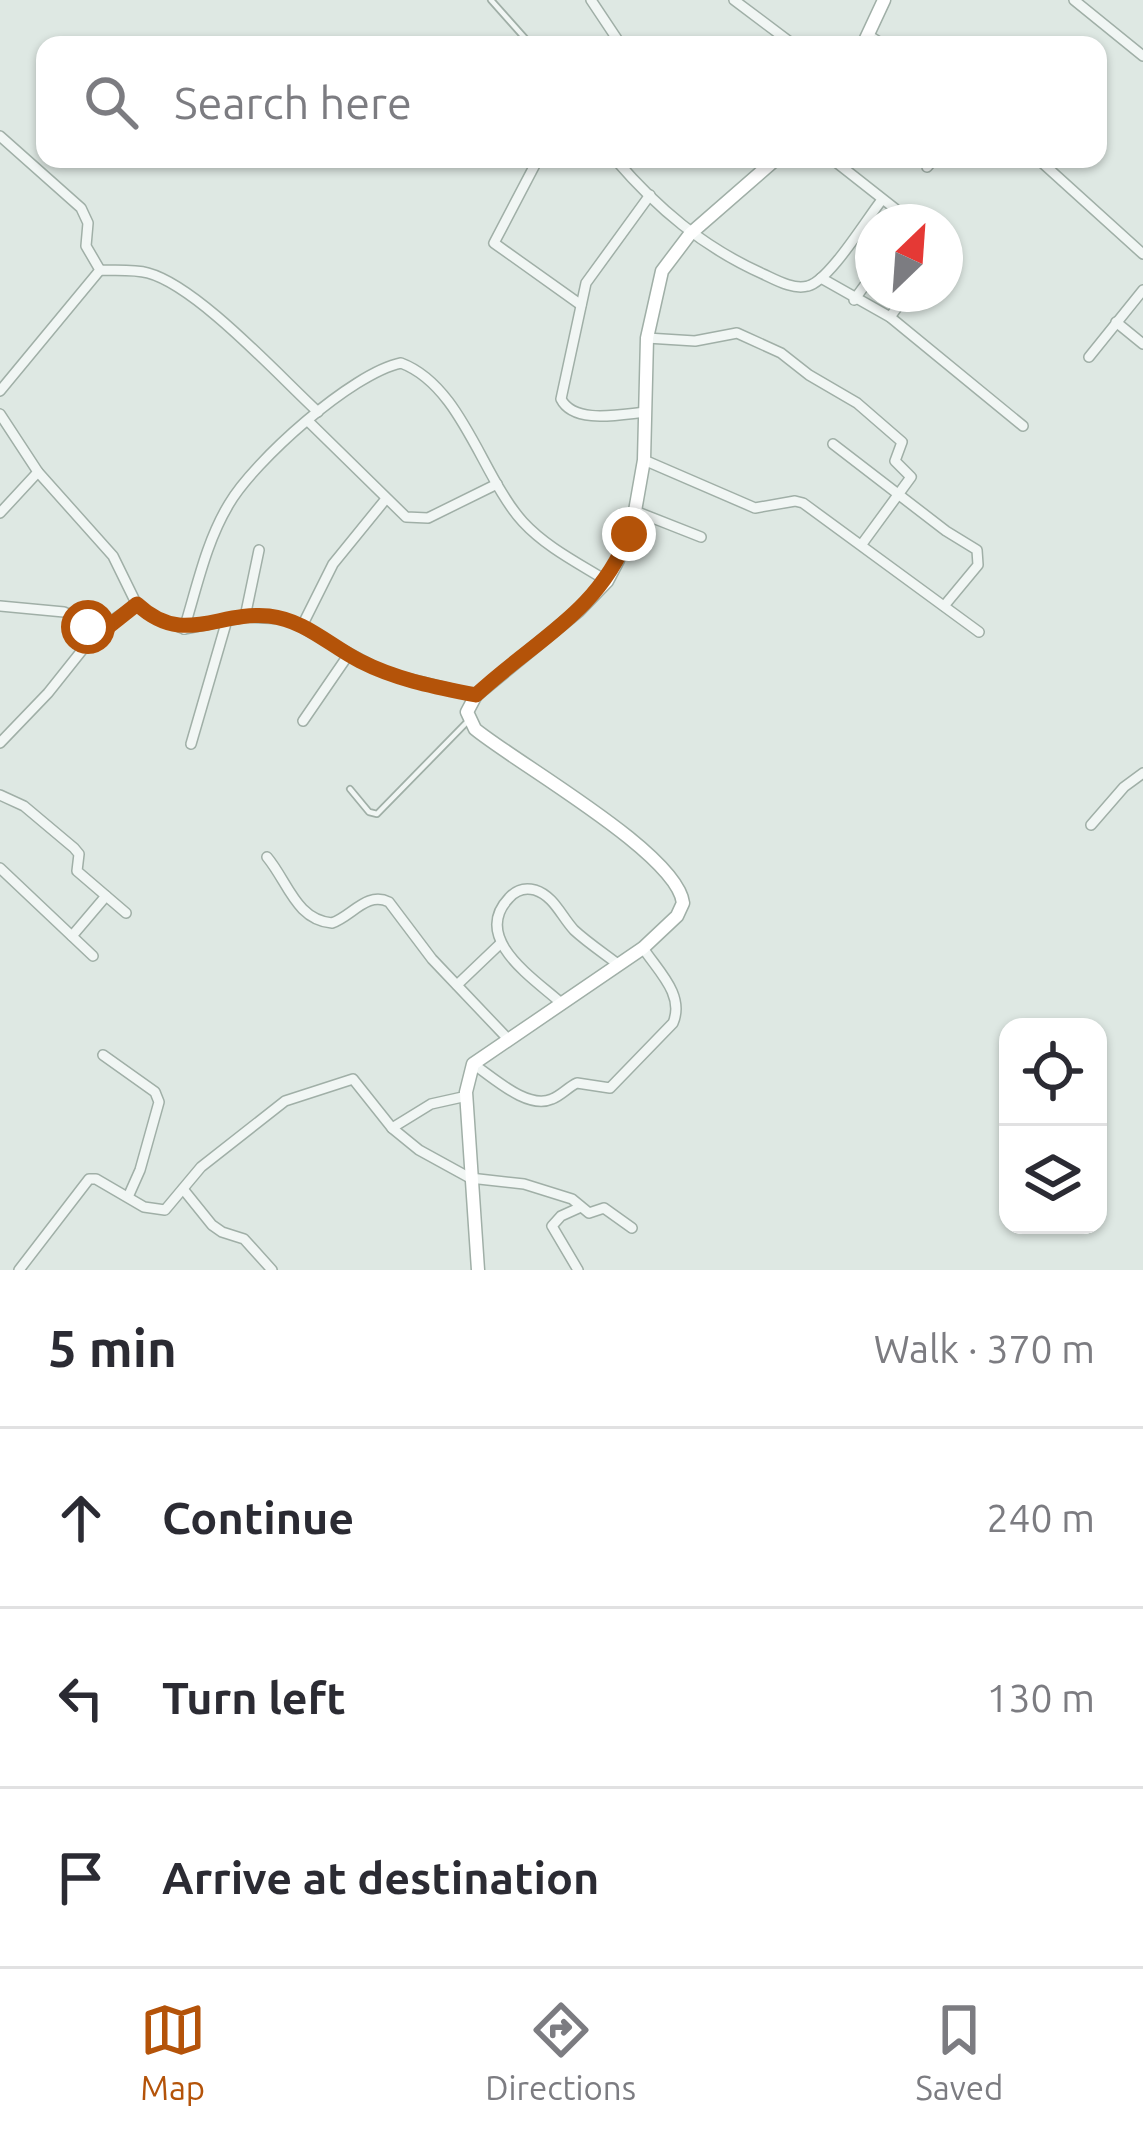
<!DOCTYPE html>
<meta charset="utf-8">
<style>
body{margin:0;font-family:Ubuntu,sans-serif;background:#f7f7f7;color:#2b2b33}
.controls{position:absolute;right:36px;bottom:36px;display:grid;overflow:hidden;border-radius:24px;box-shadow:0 3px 9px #0004}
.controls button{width:108px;height:108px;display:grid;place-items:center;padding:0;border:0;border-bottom:3px solid #e1e1e2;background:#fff;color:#2b2b33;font:60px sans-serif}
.compass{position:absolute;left:855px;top:204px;width:108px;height:108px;border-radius:50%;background:#fff;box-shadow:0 3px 9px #0004;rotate:25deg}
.stop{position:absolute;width:36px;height:36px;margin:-27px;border:9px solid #b45309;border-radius:50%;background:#fff}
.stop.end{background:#b45309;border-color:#fff;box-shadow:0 3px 12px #0008}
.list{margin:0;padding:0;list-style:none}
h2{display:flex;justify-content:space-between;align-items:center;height:156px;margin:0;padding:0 48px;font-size:51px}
h2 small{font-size:39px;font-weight:400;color:#7c7c81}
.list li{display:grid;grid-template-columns:78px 1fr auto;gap:36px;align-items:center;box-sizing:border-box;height:180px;padding:0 48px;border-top:3px solid #e1e1e2}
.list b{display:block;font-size:45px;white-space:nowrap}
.list em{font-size:39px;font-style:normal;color:#7c7c81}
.icon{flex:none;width:66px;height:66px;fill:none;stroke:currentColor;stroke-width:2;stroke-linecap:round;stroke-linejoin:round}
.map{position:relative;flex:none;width:1143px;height:1270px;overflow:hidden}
.search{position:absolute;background:#fff;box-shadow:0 3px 9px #0004;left:36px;right:36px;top:36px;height:132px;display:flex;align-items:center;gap:30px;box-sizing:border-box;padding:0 42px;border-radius:24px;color:#7c7c81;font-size:45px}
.sheet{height:696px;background:#fff}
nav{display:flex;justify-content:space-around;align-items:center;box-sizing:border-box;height:168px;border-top:3px solid #e1e1e2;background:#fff;font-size:33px;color:#7c7c81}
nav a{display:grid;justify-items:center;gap:6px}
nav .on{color:#b45309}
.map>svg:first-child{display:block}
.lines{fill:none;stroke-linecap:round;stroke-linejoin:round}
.lane-casing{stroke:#a0afa7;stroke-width:8}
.street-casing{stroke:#a0afa7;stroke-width:12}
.secondary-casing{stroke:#a0afa7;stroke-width:15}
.lane{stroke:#f1f6f4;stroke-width:4.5}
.street{stroke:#f1f6f4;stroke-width:9}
.secondary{stroke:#fff;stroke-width:12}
.route{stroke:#b45309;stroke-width:15}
</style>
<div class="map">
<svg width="1143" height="1270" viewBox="0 0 1143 1270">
<rect width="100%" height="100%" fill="#dee8e3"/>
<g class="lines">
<defs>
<g id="lane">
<path d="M491 0 531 45"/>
<path d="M350 789 369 812 377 814 468 721"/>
</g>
<g id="street">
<path d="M591 0 621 45"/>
<path d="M734 0 794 45"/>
<path d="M1074 0 1143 56"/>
<path d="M868 35 884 45"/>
<path d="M0 136 81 208 88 223 86 246 100 270 0 391"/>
<path d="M538 159 494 243 581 305"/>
<path d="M615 159C658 209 703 247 763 274 776 280 793 290 808 286 829 281 866 220 881 201"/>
<path d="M832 159 912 222"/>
<path d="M1038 159 1143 254"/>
<path d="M927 167 934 159"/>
<path d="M100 270C115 271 133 269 148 273 197 286 278 375 318 412"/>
<path d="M821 278 890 317 1023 426"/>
<path d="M854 300 873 274"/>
<path d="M890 317 907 294"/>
<path d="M1116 322 1143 344"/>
<path d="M647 338 695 341 737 333 781 353 809 375 857 403 902 442 895 461 911 477 862 544"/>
<path d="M1089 357 1143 290"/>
<path d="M646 412C622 414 574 425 561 399L586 283 650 195"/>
<path d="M0 414 38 472 113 556 137 605 146 613 184 629 245 617 286 619 386 673 476 695"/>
<path d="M308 421 406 517 428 518 497 484"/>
<path d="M833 444 946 531 977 550 978 565 944 606"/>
<path d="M644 460 755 508 795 501 803 503 979 632"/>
<path d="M635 511 701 537"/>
<path d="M0 513 38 472"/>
<path d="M0 606 64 612 99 629 137 604"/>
<path d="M245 617 259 550"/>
<path d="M302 626 333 564 385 500"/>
<path d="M184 629C197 587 206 542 229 504 254 461 352 373 401 363 462 386 482 477 523 522 546 547 578 563 607 581"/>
<path d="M303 721 349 654"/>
<path d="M0 743 48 693 99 629"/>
<path d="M191 744 227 620"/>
<path d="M0 795 24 806 74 848 79 854 77 871 126 913"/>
<path d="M1091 825 1124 787 1143 773"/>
<path d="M267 857C288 882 296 920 332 923 352 916 367 891 389 902L432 959 509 1040"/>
<path d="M0 868 93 956"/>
<path d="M72 936 106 896"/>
<path d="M457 985 501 943"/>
<path d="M560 1002C533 978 471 938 509 898 516 890 524 887 535 890 554 896 561 916 574 930 588 943 605 954 619 965"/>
<path d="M103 1055 155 1092 159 1102 140 1170 128 1197"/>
<path d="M473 1064C493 1077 527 1110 552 1099 562 1095 568 1087 577 1083L610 1088 673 1023C685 995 658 971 643 948"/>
<path d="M392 1128 431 1104 467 1096"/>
<path d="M183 1189 212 1225 222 1232 244 1239 272 1270"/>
<path d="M19 1270 89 1179H96L144 1207 165 1210 201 1167 285 1101 353 1079 392 1128 419 1150 470 1178 524 1184 572 1199 589 1213 604 1208 632 1228"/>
<path d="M578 1270 552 1226 561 1216 581 1207"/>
</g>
<g id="secondary">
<path d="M863 45 884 0"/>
<path d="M478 1270 466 1092 473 1064 643 948 677 916 683 903C677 853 516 763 475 729L467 712 476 695 578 611 607 581 618 560 635 511 644 460 647 338 662 271 690 234 776 159"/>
</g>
</defs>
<use href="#lane" class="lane-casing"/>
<use href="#street" class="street-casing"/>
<use href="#secondary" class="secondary-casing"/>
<use href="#lane" class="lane"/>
<use href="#street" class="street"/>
<use href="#secondary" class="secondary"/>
</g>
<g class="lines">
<path class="route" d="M88 627H108L137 604C183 647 217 611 269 616 305 620 330 646 360 661 397 680 436 687 476 695 536 639 597 614 629 534"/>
</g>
</svg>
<div class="controls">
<button><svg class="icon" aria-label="locate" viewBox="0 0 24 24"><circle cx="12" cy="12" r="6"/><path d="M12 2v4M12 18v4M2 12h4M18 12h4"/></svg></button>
<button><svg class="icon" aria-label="layers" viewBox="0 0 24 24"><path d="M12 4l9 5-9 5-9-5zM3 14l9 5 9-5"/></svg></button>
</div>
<svg class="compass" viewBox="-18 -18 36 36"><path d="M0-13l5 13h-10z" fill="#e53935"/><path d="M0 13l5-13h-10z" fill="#7c7c81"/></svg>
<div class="stop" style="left:88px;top:627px"></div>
<div class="stop end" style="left:629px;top:534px"></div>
<div class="search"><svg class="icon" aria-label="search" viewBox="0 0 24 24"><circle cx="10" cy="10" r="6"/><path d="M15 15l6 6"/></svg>Search here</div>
</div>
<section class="sheet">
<h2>5 min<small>Walk · 370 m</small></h2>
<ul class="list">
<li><svg class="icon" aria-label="ahead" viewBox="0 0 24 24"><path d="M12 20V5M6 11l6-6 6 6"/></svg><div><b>Continue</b></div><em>240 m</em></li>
<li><svg class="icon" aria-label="left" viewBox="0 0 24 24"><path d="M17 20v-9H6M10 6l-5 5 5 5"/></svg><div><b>Turn left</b></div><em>130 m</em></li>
<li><svg class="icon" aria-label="arrive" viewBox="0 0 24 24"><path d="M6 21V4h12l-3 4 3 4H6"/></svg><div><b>Arrive at destination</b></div></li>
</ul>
</section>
<nav>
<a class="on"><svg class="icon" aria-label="map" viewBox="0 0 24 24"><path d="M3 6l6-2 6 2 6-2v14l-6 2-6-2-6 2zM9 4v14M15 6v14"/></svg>Map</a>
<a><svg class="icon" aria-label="directions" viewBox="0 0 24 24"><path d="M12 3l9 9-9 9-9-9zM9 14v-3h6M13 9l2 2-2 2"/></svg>Directions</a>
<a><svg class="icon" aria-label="saved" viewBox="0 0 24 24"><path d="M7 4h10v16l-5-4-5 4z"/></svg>Saved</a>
</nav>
